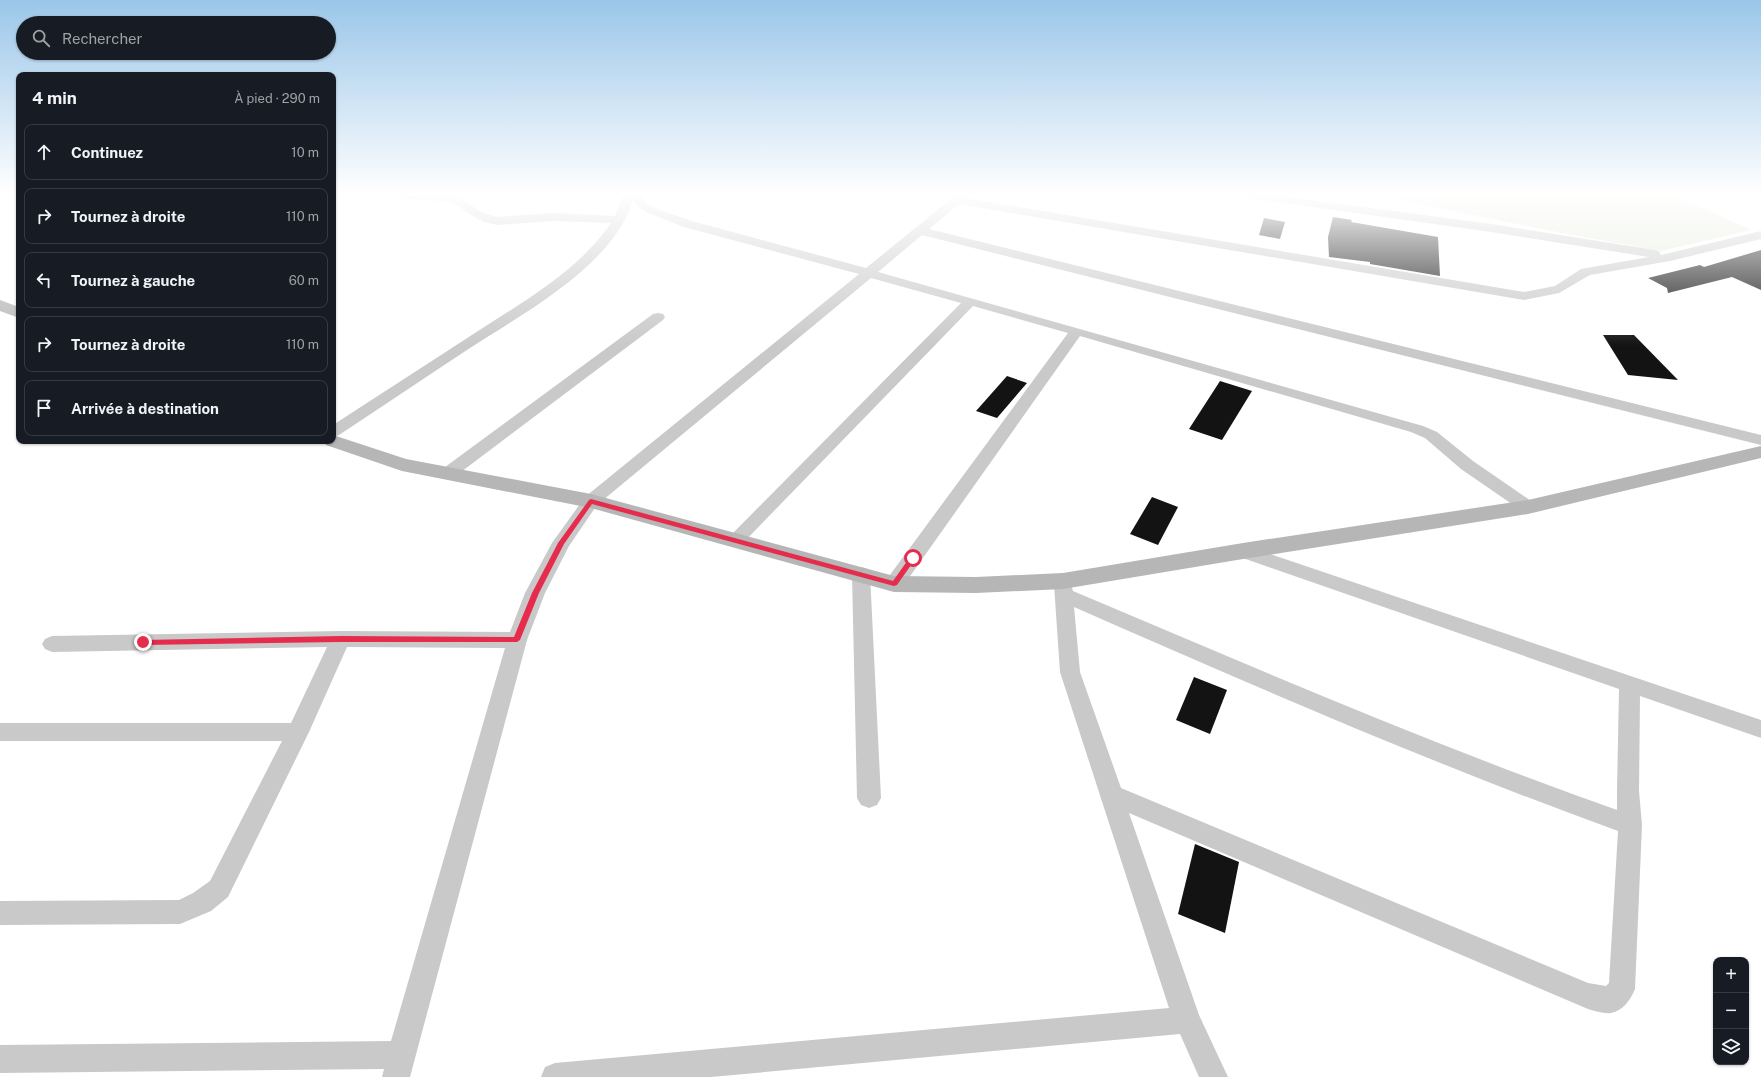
<!DOCTYPE html>
<html lang="fr">
<meta charset="utf-8">
<style>
body{margin:0;font-family:"Public Sans",sans-serif;background:#20242c;color:#f1f3f6}
.controls{position:absolute;right:12px;bottom:12px;display:grid;overflow:hidden;border-radius:8px;box-shadow:0 1px 3px #0004}
.controls button{width:36px;height:36px;display:grid;place-items:center;padding:0;border:0;border-bottom:1px solid #363941;background:#171b24;color:#f1f3f6;font:20px sans-serif}
.stop{position:absolute;width:12px;height:12px;margin:-9px;border:3px solid #e52c4d;border-radius:50%;background:#fff}
.stop.end{background:#e52c4d;border-color:#fff;box-shadow:0 1px 4px #0008}
.list{margin:0;padding:0;list-style:none}
h2{display:flex;justify-content:space-between;align-items:center;height:52px;margin:0;padding:0 16px;font-size:17px}
h2 small{font-size:13px;font-weight:400;color:#9ea1a6}
.list li{display:grid;grid-template-columns:26px 1fr auto;gap:12px;align-items:center;box-sizing:border-box;height:56px;margin:0 8px 8px;padding:0 8px;border:1px solid #363941;border-radius:8px}
.list b{display:block;font-size:15px;white-space:nowrap}
.list em{font-size:13px;font-style:normal;color:#9ea1a6}
.icon{flex:none;width:22px;height:22px;fill:none;stroke:currentColor;stroke-width:2;stroke-linecap:round;stroke-linejoin:round}
.map{position:relative;flex:none;width:1761px;height:1077px;overflow:hidden}
.search{position:absolute;background:#171b24;box-shadow:0 1px 3px #0004;left:16px;top:16px;width:320px;height:44px;display:flex;align-items:center;gap:10px;box-sizing:border-box;padding:0 14px;border-radius:22px;color:#9ea1a6;font-size:15px}
.panel{position:absolute;background:#171b24;box-shadow:0 1px 3px #0004;left:16px;top:72px;width:320px;height:372px;border-radius:8px}
.map>svg:first-child{display:block}
.green{fill:#e4ead9}
.building{fill:#131313}
.lines{fill:none;stroke-linecap:round;stroke-linejoin:round}
.minor{fill:#c9c9c9;fill-rule:evenodd}
.secondary{fill:#b6b6b6;fill-rule:evenodd}
.route{fill:#e52c4d}
</style>
<div class="map">
<svg width="1761" height="1077" viewBox="0 0 1761 1077">
<rect width="100%" height="100%" fill="#fff"/>
<path class="green" d="M1388 195H1673L1751 230 1661 251 1557 232 1405 201Z"/>
<g class="building">
<path d="M1333 217 1352 220 1351 222 1438 237 1440 276 1370 264V262L1329 257 1328 237Z"/>
<path d="M1264 218 1285 222 1280 239 1259 235Z"/>
<path d="M1761 250V290L1732 277 1668 293 1667 288 1648 278 1700 265 1704 267Z"/>
<path d="M1603 335H1634L1678 380 1628 375Z"/>
<path d="M1007 376 1027 383 997 418 976 411Z"/>
<path d="M1220 381 1252 391 1222 440 1189 429Z"/>
<path d="M1152 497 1178 507 1158 545 1130 534Z"/>
<path d="M1194 677 1227 690 1210 734 1176 720Z"/>
<path d="M1195 844 1239 862 1225 933 1178 914Z"/>
</g>
<g class="lines">
<g class="minor">
<path d="M393 195 455 196 459 197 481 212 497 217 553 213 615 216 623 195H641L647 203 654 208 692 221 866 268 956 195H969L966 198 1524 292 1555 286 1581 269 1649 257 1491 232 1248 198 1242 195H1273L1491 224 1655 250 1659 251 1661 255 1761 231V239L1670 261 1590 275 1559 293 1524 300 959 204 929 229 1761 435V445L922 235 878 272 1423 426 1437 432 1473 461 1534 503 1537 507 1534 511 1528 513 1522 511 1461 469 1425 438 1411 432 1080 336 901 589 894 591 887 589 885 584 887 579 1068 333 973 306 741 545 735 547 729 545 726 541 729 537 961 303 871 278 597 505 569 546 545 593 527 640 410 1077H382L384 1069 0 1073V1045L391 1041 505 648 347 647 309 732 228 897 211 911 180 924 0 925V901L179 900 193 893 210 881 282 741H0V723H291L327 647 52 652 45 649 42 644 45 639 52 636 341 631 510 632 525 593 552 543 585 497 859 274 684 227 646 212 639 207 633 200C613 266 525 312 470 348 426 377 383 406 339 435L333 437V425C381 394 430 362 478 331 526 300 578 271 611 223L553 221 497 225 484 222 473 216 452 202 399 198Z"/>
<path d="M658 313 663 314 665 317 663 320 453 478 447 479 441 478 439 474 441 470 653 314Z"/>
<path d="M1243 545 1761 720V738L1640 696 1639 791 1642 825 1635 989C1631 999 1623 1011 1611 1013 1604 1014 1595 1011 1588 1009L1129 813 1199 1015 1228 1077H1199L1180 1034 711 1077H541L545 1067 555 1063 1169 1008 1060 672 1054 585 1056 580 1063 578 1070 580 1073 591C1253 667 1433 745 1617 810V791L1619 689 1237 556 1234 551 1237 546ZM1074 607C1254 686 1433 764 1618 831L1609 983 1606 986 1588 983 1121 788 1080 672Z"/>
<path d="M861 567 868 569 870 574 881 798 877 805 869 808 861 805 857 798 852 574 854 569Z"/>
</g>
<g class="secondary">
<path d="M0 300 19 307V318L0 311Z"/>
<path d="M333 435 406 459 591 494 894 576 976 577 1063 573 1243 543 1528 500 1761 446V458L1528 514 1243 559 1063 589 976 593 894 592 591 508 402 471 326 445 323 441H333Z"/>
</g>
</g>
<linearGradient id="sky" x2="0" y2="1"><stop stop-color="#9ac6e9"/><stop offset="0.56" stop-color="#fff"/><stop offset="1" stop-color="#fff" stop-opacity="0"/></linearGradient>
<rect width="1761" height="346" fill="url(#sky)"/>
<path class="route" d="M591 499 893 581 910 557H915L916 558 897 585 894 586 592 504 564 544 539 593 520 640 517 642H341L143 645 140 642 143 640 341 636 514 637 532 593 558 543 589 500Z"/>
</svg>
<div class="controls">
<button>+</button>
<button>−</button>
<button><svg class="icon" aria-label="layers" viewBox="0 0 24 24"><path d="M12 4l9 5-9 5-9-5zM3 14l9 5 9-5"/></svg></button>
</div>
<div class="stop" style="left:913px;top:558px"></div>
<div class="stop end" style="left:143px;top:642px"></div>
<div class="search"><svg class="icon" aria-label="search" viewBox="0 0 24 24"><circle cx="10" cy="10" r="6"/><path d="M15 15l6 6"/></svg>Rechercher</div>
<section class="panel">
<h2>4 min<small>À pied · 290 m</small></h2>
<ul class="list">
<li><svg class="icon" aria-label="ahead" viewBox="0 0 24 24"><path d="M12 20V5M6 11l6-6 6 6"/></svg><div><b>Continuez</b></div><em>10 m</em></li>
<li><svg class="icon" aria-label="right" viewBox="0 0 24 24"><path d="M7 20v-9h11M14 6l5 5-5 5"/></svg><div><b>Tournez à droite</b></div><em>110 m</em></li>
<li><svg class="icon" aria-label="left" viewBox="0 0 24 24"><path d="M17 20v-9H6M10 6l-5 5 5 5"/></svg><div><b>Tournez à gauche</b></div><em>60 m</em></li>
<li><svg class="icon" aria-label="right" viewBox="0 0 24 24"><path d="M7 20v-9h11M14 6l5 5-5 5"/></svg><div><b>Tournez à droite</b></div><em>110 m</em></li>
<li><svg class="icon" aria-label="arrive" viewBox="0 0 24 24"><path d="M6 21V4h12l-3 4 3 4H6"/></svg><div><b>Arrivée à destination</b></div></li>
</ul>
</section>
</div>
